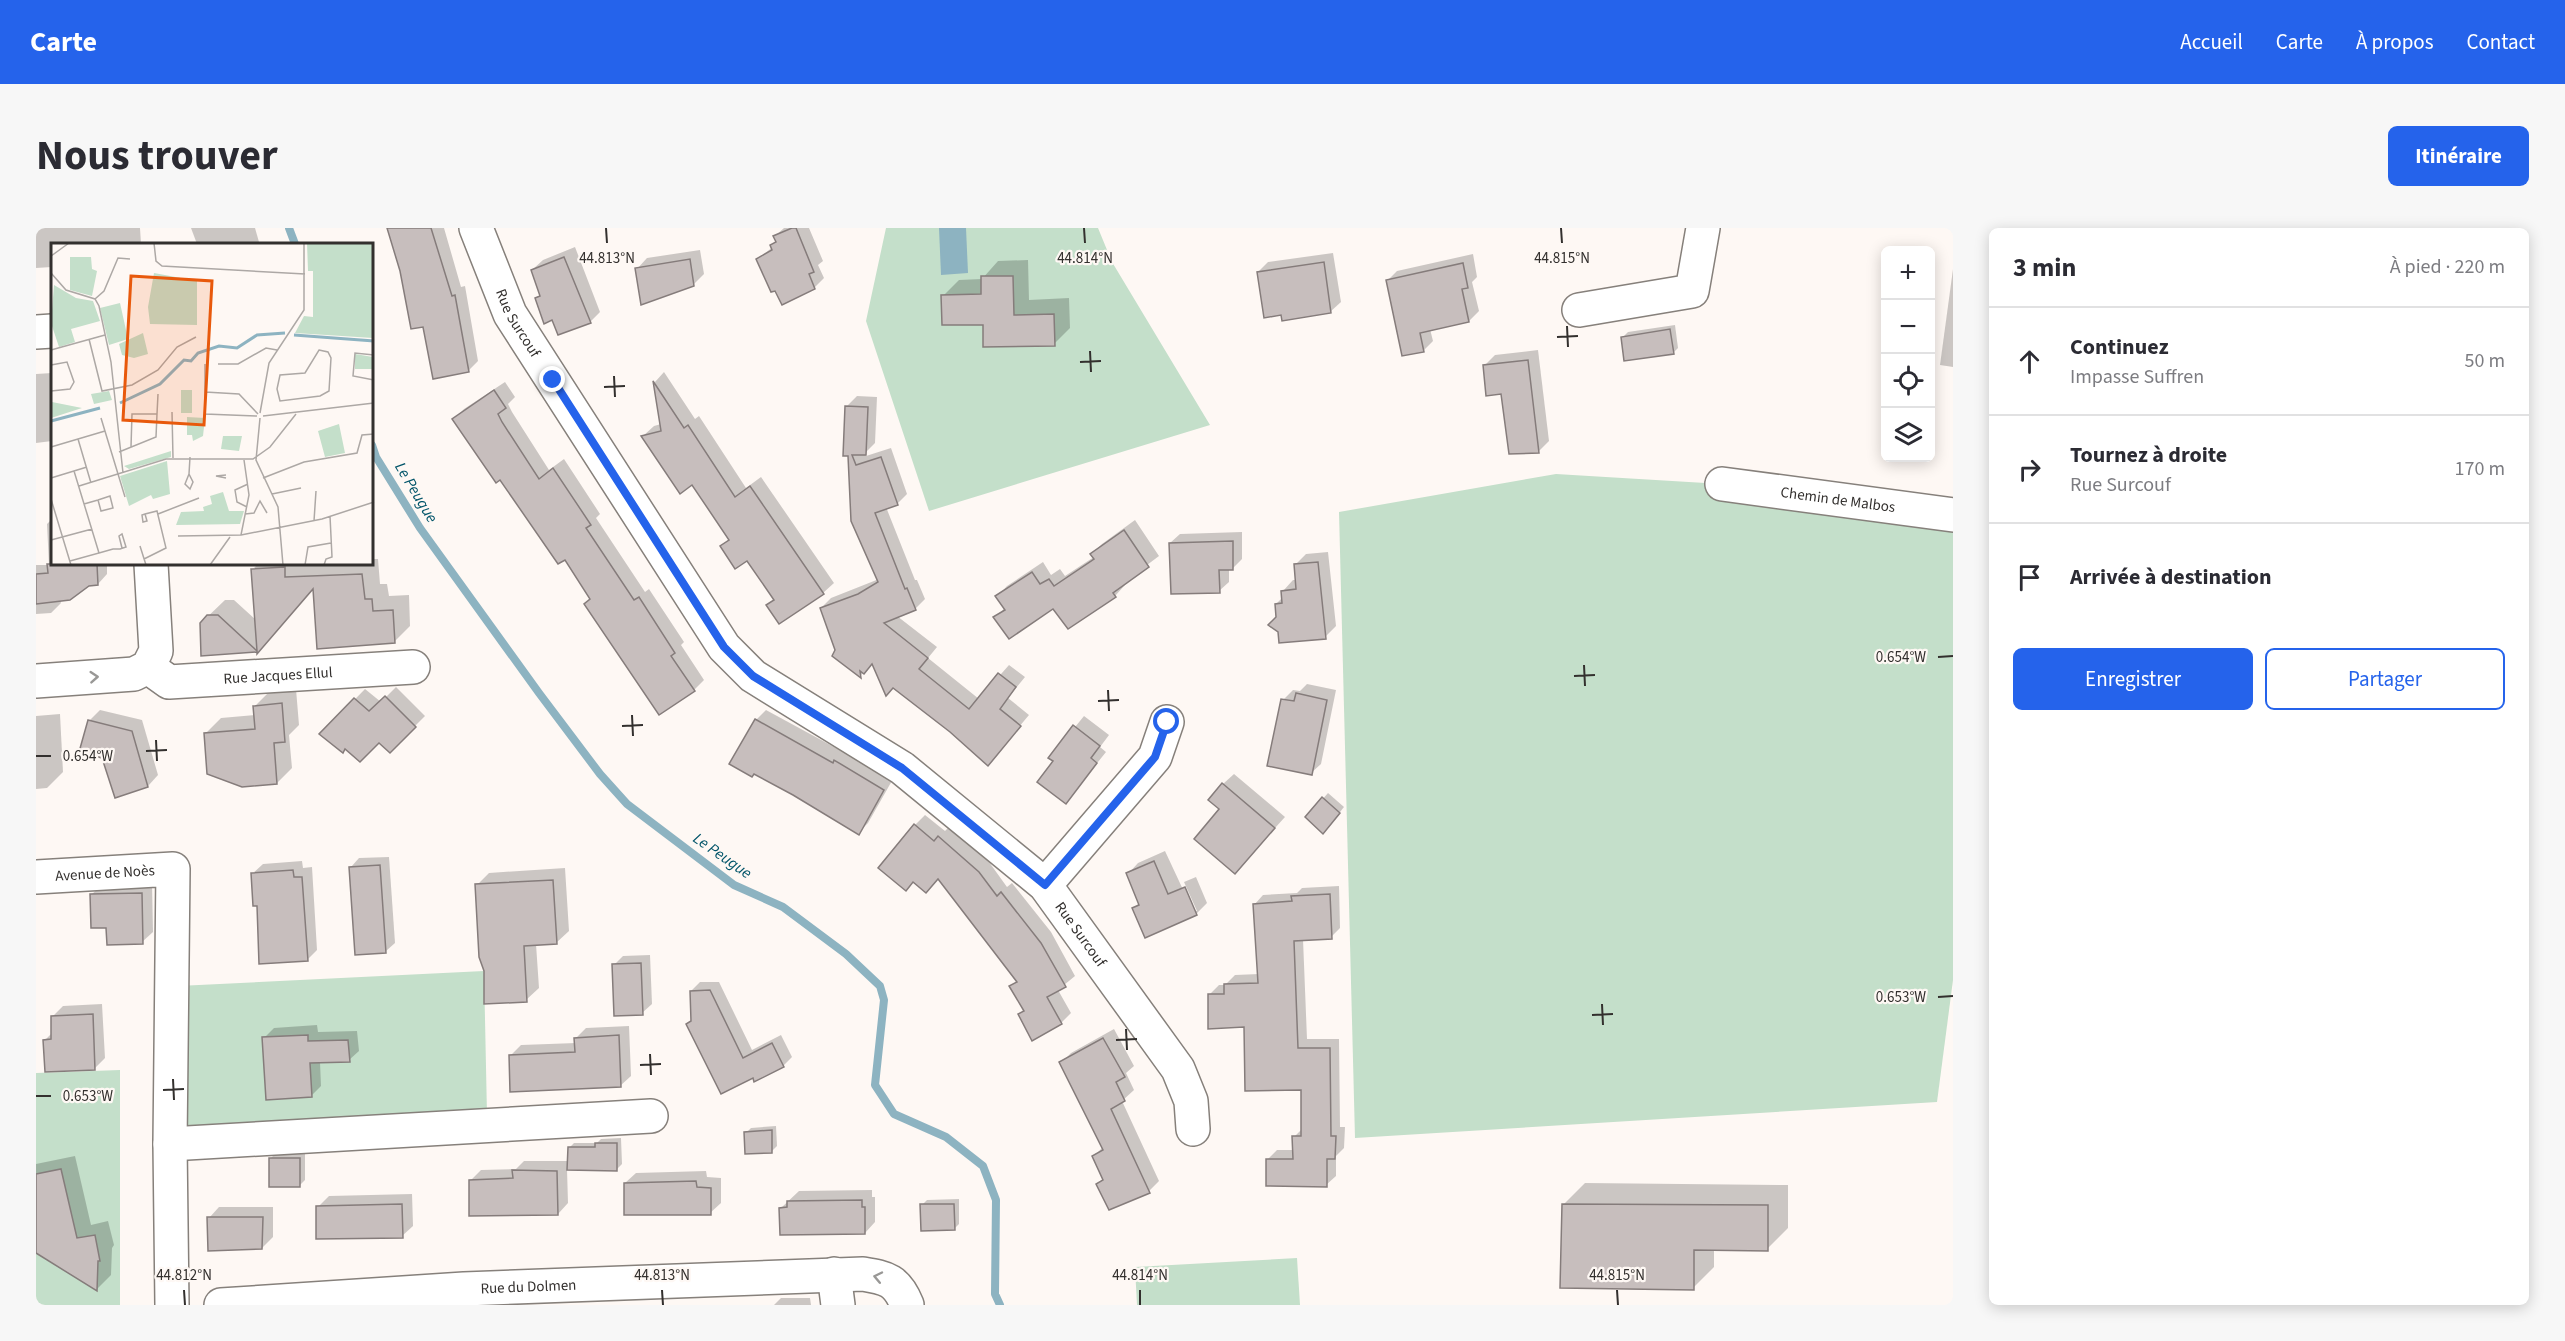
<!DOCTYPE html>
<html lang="fr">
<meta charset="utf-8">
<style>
body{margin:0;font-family:"Source Sans 3",sans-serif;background:#f7f7f7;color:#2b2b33}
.controls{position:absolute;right:18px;top:18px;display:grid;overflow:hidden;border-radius:9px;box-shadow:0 3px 15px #0003}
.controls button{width:54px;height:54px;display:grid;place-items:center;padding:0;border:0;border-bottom:2px solid #e1e1e2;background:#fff;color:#2b2b33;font:30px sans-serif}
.stop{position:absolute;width:18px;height:18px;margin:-14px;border:4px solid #2563eb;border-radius:50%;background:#fff}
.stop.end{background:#2563eb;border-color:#fff;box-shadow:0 2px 6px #0008}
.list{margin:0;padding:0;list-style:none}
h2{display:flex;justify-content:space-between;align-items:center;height:78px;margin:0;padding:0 24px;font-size:26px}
h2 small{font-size:20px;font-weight:400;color:#7c7c81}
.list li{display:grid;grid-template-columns:39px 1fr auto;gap:18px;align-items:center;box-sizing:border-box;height:108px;padding:0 24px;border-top:2px solid #e1e1e2}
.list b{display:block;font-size:22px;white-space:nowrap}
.list p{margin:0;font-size:20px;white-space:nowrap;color:#7c7c81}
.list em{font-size:20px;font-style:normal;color:#7c7c81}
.actions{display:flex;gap:12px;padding:18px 24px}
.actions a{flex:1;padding:14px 0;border:2px solid #2563eb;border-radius:9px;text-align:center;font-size:21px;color:#2563eb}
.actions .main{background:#2563eb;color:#fff}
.icon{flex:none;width:33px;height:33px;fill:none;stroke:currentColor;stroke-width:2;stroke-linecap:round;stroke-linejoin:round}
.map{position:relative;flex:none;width:1917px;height:1077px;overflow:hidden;border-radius:9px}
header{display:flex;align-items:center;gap:36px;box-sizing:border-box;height:84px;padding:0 30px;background:#2563eb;color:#fff}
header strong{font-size:28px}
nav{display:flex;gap:33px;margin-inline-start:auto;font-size:21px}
.intro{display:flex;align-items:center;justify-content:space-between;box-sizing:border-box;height:144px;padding:0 36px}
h1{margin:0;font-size:42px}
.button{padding:15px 27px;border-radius:9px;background:#2563eb;color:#fff;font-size:21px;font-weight:700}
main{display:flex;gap:36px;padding:0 36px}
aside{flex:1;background:#fff;border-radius:9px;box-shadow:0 3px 15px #0003}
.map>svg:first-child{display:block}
.green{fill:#c4dfca}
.water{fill:#8db3c1}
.shadow{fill:#0003}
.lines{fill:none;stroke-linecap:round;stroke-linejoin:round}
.stream{stroke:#8db3c1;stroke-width:8}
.building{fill:#c7bebd;stroke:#857c7b;stroke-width:1.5}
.minor-casing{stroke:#86807b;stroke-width:36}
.minor{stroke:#fff;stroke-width:33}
.oneway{stroke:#999896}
.route{stroke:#2563eb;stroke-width:8}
.ticks{fill:none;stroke:#33302e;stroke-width:2}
.labels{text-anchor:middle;stroke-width:4.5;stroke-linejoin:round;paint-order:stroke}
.street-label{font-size:15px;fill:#33302e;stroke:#fef8f4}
.water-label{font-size:16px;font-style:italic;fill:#015469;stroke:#fef8f4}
.inset-river{fill:none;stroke:#8db3c1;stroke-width:3}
.inset-road{fill:none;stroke:#ada8a5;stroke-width:1.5}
.view{fill:#e8590c;fill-opacity:0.15;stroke:#e8590c;stroke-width:3}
.inset-edge{fill:none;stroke:#33302e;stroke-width:3}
.ticks-label{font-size:15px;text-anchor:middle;fill:#33302e;stroke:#fef8f4;stroke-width:4.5;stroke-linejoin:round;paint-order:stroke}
</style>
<header>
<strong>Carte</strong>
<nav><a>Accueil</a><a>Carte</a><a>À propos</a><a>Contact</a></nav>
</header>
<div class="intro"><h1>Nous trouver</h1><a class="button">Itinéraire</a></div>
<main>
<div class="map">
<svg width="1917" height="1077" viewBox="0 0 1917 1077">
<rect width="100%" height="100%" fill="#fef8f4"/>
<g class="green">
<path d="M850 0H1062L1076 34 1174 197 893 283 830 93Z"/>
<path d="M1520 246 1686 256 1917 296V752L1901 874 1319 910 1303 284Z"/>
<path d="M448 743 451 887 143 902 142 758Z"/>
<path d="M84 842V1077H0V845Z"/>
<path d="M1261 1030 1264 1077H1101L1099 1039Z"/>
</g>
<path class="water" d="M903 0H930L932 45 905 47Z"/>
<g class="shadow">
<path d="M0 0H104L105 16H16V39L0 40Z"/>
<path d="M155 0H219L223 14 221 16H161Z"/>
<path d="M352 0H408L425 59 429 58 442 133 432 143 389 97 365 42Z"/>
<path d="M748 0H773L787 33 782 37 788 50 778 60 721 31 737 19 741 12 739 8Z"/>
<path d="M539 19 564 84 554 94 517 90 501 70 505 66 496 42 507 32Z"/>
<path d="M664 22 668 46 657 57 601 41 611 30Z"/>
<path d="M1297 25 1305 74 1294 84 1246 85 1222 44 1232 34Z"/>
<path d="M1437 26 1441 49 1436 54 1443 83 1433 93 1394 101 1397 113 1387 123 1351 53 1361 43Z"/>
<path d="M992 32 993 72 1033 70 1034 100 1018 116 948 96 907 68 923 52 946 51 962 33Z"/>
<path d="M1917 41V139L1904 137Z"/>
<path d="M1639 97 1642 120 1637 125 1587 109 1592 104Z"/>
<path d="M1502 122 1513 213 1503 223 1448 138 1459 127Z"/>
<path d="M628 144 659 191 663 188 710 260 725 249 798 355 787 365 732 377 739 371 712 331 686 318 694 310 657 255 607 208 618 198 625 196 619 154Z"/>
<path d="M16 145V213L0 215V146Z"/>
<path d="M469 154 479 169 472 176 476 184 513 242 528 231 564 286 560 290 609 364 613 361 648 414 645 417 668 452 658 462 555 370 530 330 418 191 428 181Z"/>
<path d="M821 168 841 169 839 215 829 225 830 228 855 220 871 266 861 276 850 279 879 352H881L889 371 879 381 861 388 901 419 892 430 943 471 973 437 989 449 972 470 993 487 952 536 837 435 824 448 801 422 785 380 795 370 843 351 817 293 811 178Z"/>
<path d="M16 291V336H71V346L62 356H53L24 372 25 375 15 385 0 386V337H13L11 296Z"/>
<path d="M1099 292 1123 328 1087 355 1089 357 1079 368 959 389 969 380 961 369 971 358 1007 334 1015 347 1024 341 1029 348 1058 329 1056 326 1066 316Z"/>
<path d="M1206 304V331L1197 340H1193V354L1183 363 1134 315 1144 306Z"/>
<path d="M1292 324 1300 398 1289 409 1242 389 1240 376 1247 369V363L1257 352H1261L1259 337 1270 326Z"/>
<path d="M336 331H342L344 356H351L353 368 373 367 374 398 358 414 278 360 223 423 167 426 165 395 189 372H198L220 392 216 342 222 336H336Z"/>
<path d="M1271 456 1300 462 1285 536 1275 545 1247 472 1257 462 1264 463Z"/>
<path d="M360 459 389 488 354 523 343 513 310 520 285 506 329 461 345 474Z"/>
<path d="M260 461 263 497 253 507 256 540 241 555 170 505 185 490 219 487V478L234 463Z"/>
<path d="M64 482 106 492 122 547 112 558 80 568 53 493Z"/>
<path d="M730 482 857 551 832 595 822 605 720 492Z"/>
<path d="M24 486 27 544 11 560 0 561V488Z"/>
<path d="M1048 488 1073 507 1064 519 1070 524 1030 574 1019 533 1014 530Z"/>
<path d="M1198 546 1249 589 1209 633 1185 580 1187 556Z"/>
<path d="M1292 565 1308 579 1292 599 1271 589Z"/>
<path d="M889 587 909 603 913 599 953 634 971 659 976 655 1015 704 1039 748 1022 762 1035 785 1025 795 983 786 989 781 975 758 981 753 879 597Z"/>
<path d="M1129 623 1157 683H1161L1148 654 1160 649 1171 675 1160 686 1098 680 1104 674 1092 646 1102 635Z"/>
<path d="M353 629 359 715 350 723 315 639 323 630Z"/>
<path d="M266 633 267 640 276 639 281 722 271 732 222 676 216 646 227 636Z"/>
<path d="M529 640 533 703 520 715 500 716 503 760 490 772 449 743 441 657 453 645Z"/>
<path d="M116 655 117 704 106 714 56 666 67 656Z"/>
<path d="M1303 658 1304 700 1295 709 1267 711 1271 811H1303L1304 899H1309L1308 920 1300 928V948L1290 957 1232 931 1241 922H1258V909L1267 900 1266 861 1209 798 1173 767 1183 757H1189L1199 747 1223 746 1218 677 1227 667 1261 665 1266 660Z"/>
<path d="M614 727 616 776 606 785 578 737 587 728Z"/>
<path d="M664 754H683L716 822 745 807 756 829 747 838 719 851 657 791 655 763Z"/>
<path d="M66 776 69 830 58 841 8 813 17 804 16 789 27 778Z"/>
<path d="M281 797 282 804 321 803 323 823 313 832 284 834 285 858 275 868 228 810 238 800Z"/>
<path d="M593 798 595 848 584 858 474 828 485 817 540 815V810L550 800Z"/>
<path d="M1078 801 1098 838 1090 845 1098 862 1086 873 1123 953 1113 963 1062 956 1068 950 1058 928 1067 919 1025 835 1035 825Z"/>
<path d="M740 898 741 918 736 923 710 905 715 900Z"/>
<path d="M585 910 586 936 581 941H531L532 975 522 986 435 952 445 942 480 941 488 933H533V920L538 915H561L565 911Z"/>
<path d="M239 926H269V952L264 957 234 931Z"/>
<path d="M39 928 55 997 72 993 78 1017 76 1020 75 1047 61 1061 0 1023V936Z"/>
<path d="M670 943 671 949 685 950V975L674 985 589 955 600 945Z"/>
<path d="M1549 955 1752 957V1000L1731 1021H1678V1039L1657 1060 1528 976Z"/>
<path d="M836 962V969H839V994L829 1005 745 980 763 963Z"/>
<path d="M376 966 377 998 366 1008 282 979 293 968Z"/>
<path d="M923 971V996L918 1001 886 977 891 972Z"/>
<path d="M183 979H237V1009L226 1020 173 990Z"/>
<path d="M745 1070H774L775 1077H738Z"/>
</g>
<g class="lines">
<g class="stream">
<path d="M253 0 259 16"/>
<path d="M336 217 340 229 384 300 503 465 564 546 591 576 698 657 747 679 810 726 844 758 848 772 839 857 858 886 910 909 947 938 960 972 959 1066 964 1077"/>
</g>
</g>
<g class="building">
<path d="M351 0H395L416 68 419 67 433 144 397 151 387 99 375 101 364 43Z"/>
<path d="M756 0H760L778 44 773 46 779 61 746 77 739 63 735 64 720 31 736 22 734 17 740 14 737 8Z"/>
<path d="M528 29 555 95 522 107 516 92 508 96 499 70 504 68 495 42Z"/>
<path d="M654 31 658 58 605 77 599 40Z"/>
<path d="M1288 34 1295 85 1246 93 1245 87 1228 90 1221 44Z"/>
<path d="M1427 35 1432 60 1426 61 1433 94 1384 105 1388 124 1366 128 1350 52Z"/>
<path d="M945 48H977L978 87 1018 86 1019 118 947 119V97H906L905 67 945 66Z"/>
<path d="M1634 101 1638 126 1588 133 1585 109Z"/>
<path d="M1492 132 1503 225 1473 226 1465 166 1450 168 1447 137Z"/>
<path d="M617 153 648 200 652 197 699 269 714 258 788 366 743 396 730 377 738 372 711 333 699 341 684 318 693 312 656 257 644 266 605 208 625 203Z"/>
<path d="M458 162 470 180 462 186 466 194 503 251 517 240 555 297 550 300 598 372 603 369 639 425 635 428 659 463 623 487 548 376 554 371 529 332 522 336 464 252 460 255 416 191Z"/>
<path d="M809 178 832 179 830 227H816L820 237 845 229 862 277 839 285 869 361 871 360 880 382 848 395 892 430 883 441 933 481 962 445 980 459 964 481 985 498 952 538 914 504 857 460 850 468 836 436 828 446 824 443 825 450 796 428 799 422 784 380 822 366 842 354 815 293 812 228H807Z"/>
<path d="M1088 302 1113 339 1077 365 1080 369 1032 401 1017 381 973 411 957 389 969 382 959 368 996 344 1004 356 1013 351 1018 358 1058 331 1054 326Z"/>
<path d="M1197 313V342H1183L1184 365 1135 366 1133 315Z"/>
<path d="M1282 334 1290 411 1243 415 1242 404 1232 397 1240 389 1239 376 1246 375 1245 363 1260 361 1258 336Z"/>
<path d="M11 336H61L62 357 53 358 34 372 0 376V346L12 345Z"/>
<path d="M249 339V349L326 346 329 371H336L337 383 357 382 359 415 281 421 277 361 221 426V424L165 428 164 395 171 387H182L221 423 215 341Z"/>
<path d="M1260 465 1291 472 1276 547 1231 538 1245 471 1258 473Z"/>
<path d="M349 468 380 499 354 525 343 515 324 534 309 521 307 525 283 506 318 470 333 483Z"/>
<path d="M246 475 249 514 238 515 241 556 206 559 171 546 168 505 219 501 217 478Z"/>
<path d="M719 491 797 535 798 532 848 562 823 607 757 567 718 546 716 549 693 536Z"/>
<path d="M52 492 96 503 112 559 79 570 66 530 43 524Z"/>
<path d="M1037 497 1064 518 1055 530 1061 535 1030 576 1001 554 1017 533 1012 530Z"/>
<path d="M1186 555 1239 600 1199 646 1158 611 1183 581 1172 572Z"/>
<path d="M1286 569 1304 585 1287 606 1269 589Z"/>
<path d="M878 596 898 613 902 608 943 644 961 668 965 664 1005 715 1030 759 1011 769 1026 796 996 813 982 786 988 783 973 758 981 754 902 651 890 665 877 654 870 663 842 640Z"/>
<path d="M1118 633 1132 666 1149 659 1161 687 1109 710 1096 680 1103 677 1090 645Z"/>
<path d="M344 637 350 725 319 727 313 639Z"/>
<path d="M257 642 258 649H266L272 733 223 736 221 678H217L215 645Z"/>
<path d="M517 652 521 716 488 718 491 774 448 776V743L443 729 439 656Z"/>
<path d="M106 665 107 716 71 717 70 700H55L54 666Z"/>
<path d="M1294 666 1296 711 1258 713 1262 820H1294L1295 908H1300L1299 931H1291V959L1230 958V931H1257L1256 908H1265V862L1209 863 1208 799 1172 801V766H1188V756L1222 755 1217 676 1256 673 1255 668Z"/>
<path d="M605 735 607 787 578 788 576 736Z"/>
<path d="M674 762 707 830 736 815 748 839 718 854 717 850 685 866 650 796 655 793 654 763Z"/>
<path d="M57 786 59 842 9 844 7 812 15 811V788Z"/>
<path d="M272 807V813L312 812 314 834 274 835 276 869 230 872 226 809Z"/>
<path d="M583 807 585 859 474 864 473 827 539 824 538 810Z"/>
<path d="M1067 810 1089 849 1080 854 1089 873 1075 881 1114 965 1073 982 1060 956 1067 952 1056 928 1067 922 1023 834Z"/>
<path d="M736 902V925L709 926 708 904Z"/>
<path d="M559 915H581V943L531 942 532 919H559Z"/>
<rect x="233" y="930" width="31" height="29"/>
<path d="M25 941 41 1010 59 1007 64 1033H62L61 1063 0 1025V946Z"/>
<path d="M476 942 521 943 522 987 433 988V952L477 950Z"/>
<path d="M660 953 661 959 675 960V987H588V955Z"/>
<path d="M826 972V979H829V1006L744 1007 743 980 751 979V973Z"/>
<path d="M366 976 367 1010 280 1011V978Z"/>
<path d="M884 976H918L919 1002 885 1003Z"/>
<path d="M1526 976 1732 977V1023L1658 1022V1062L1524 1060Z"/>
<path d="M171 989H227L226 1021 172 1023Z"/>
</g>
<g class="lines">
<defs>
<g id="minor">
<path id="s1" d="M440 0 474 86 688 419 717 448 866 540 1009 657 1142 841 1155 873 1157 901"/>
<path d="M1543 82 1656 63 1667 0"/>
<path d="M0 104 16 103"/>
<path id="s2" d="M1686 256 1917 287"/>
<path id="s3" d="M112 439 133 454 377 439"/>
<path d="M0 453 98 446 112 439 120 423 115 336"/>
<path id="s4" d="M0 649 137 641 134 916 136 1077"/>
<path d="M1009 657 1119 529 1131 494"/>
<path d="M134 916 615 888"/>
<path d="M798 1046 802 1077"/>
<path id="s5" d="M185 1077 428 1061 827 1046C851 1050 861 1052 871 1077"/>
</g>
</defs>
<use href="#minor" class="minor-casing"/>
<use href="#minor" class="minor"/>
</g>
<defs><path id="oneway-chevron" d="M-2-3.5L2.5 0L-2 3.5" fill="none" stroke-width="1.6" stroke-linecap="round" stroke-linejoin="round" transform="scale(1.5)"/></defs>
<g class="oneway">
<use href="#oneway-chevron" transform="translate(58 449) rotate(-4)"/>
<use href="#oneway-chevron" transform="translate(842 1049) rotate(-168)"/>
</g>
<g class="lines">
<path class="route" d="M517 152 688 419 717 448 866 540 1009 657 1119 529 1131 494"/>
</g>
<path class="ticks" d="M570 0 571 15M1048 0 1049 15M1525 0 1526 15M1531 98 1532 119M1521 109 1542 108M1054 123 1055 144M1044 134 1065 133M578 148 579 169M568 159 589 158M1902 429 1917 428M1548 437 1549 458M1538 448 1559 447M1072 462 1073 483M1062 473 1083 472M596 487 597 508M586 498 607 497M120 512 121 533M110 523 131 522M0 528H15M1902 769 1917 768M1566 776 1567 797M1556 787 1577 786M1090 801 1091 822M1080 812 1101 811M614 826 615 847M604 837 625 836M137 851 138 872M127 862 148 861M0 868H15M148 1062 149 1077M626 1062 627 1077M1104 1062V1077M1581 1062 1582 1077"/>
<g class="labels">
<g class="street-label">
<text dy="5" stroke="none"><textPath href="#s1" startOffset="104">Rue Surcouf</textPath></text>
<text dy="5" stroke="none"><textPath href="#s2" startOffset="117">Chemin de Malbos</textPath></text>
<text dy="5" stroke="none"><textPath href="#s3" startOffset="135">Rue Jacques Ellul</textPath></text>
<text dy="5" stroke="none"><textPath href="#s4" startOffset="69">Avenue de Noès</textPath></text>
<text dy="5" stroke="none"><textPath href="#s1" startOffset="950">Rue Surcouf</textPath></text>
<text dy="5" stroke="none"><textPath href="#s5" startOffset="308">Rue du Dolmen</textPath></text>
</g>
<g class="water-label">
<text transform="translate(381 264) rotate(59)" y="6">Le Peugue</text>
<text transform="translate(687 627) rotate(35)" y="6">Le Peugue</text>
</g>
</g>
<g transform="translate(15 15)">
<rect width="322" height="322" fill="#fef8f4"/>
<path d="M256 0H322V95L244 90 253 73 262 74V28H257ZM19 14H40L41 26 46 28 41 53 19 47ZM103 30 146 38V82L99 81 97 64ZM3 42 25 55 42 58 49 78 20 86 24 99 8 104 0 80ZM69 60 77 96 58 102 49 65ZM92 90 97 111 83 115 71 112 68 101ZM304 111 322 114V126H304ZM130 147H141V170H130ZM58 148 61 157 43 161 40 151ZM0 159H1L31 165 0 175ZM136 174 154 175 152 193 142 198 141 192H136ZM288 181 294 210 274 214 267 188ZM172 193H191L188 208 170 206ZM120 208V214L78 226 73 223ZM116 218 119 251 102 256 100 252 78 263 69 233ZM172 249 178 268H193L189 281 125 282 130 269 153 268 152 264 161 261 159 253Z" fill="#c4dfca"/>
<path class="inset-river" d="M243 92 323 98M69 160 109 141 133 117 140 118 147 110 168 103 186 105 206 92 234 90M0 178 49 165"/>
<path class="inset-road" d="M103 0 105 18 111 23 254 31M0 13 18 0M0 30 15 47 44 56 48 63 60 119 72 230M44 56 53 48 67 15 79 16M38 96 51 148 81 142 107 127 126 104 145 94M0 107 54 92M268 107 277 109 280 115 278 148 269 153 229 158 226 146 229 132 254 130ZM323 112 304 110 302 133 323 137M154 121V171L206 173M167 121H187L215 105 226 107M0 122 16 119 23 139 19 146 0 148M154 149 188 151 207 171M121 169 122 215M209 170 218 120 253 67V0M106 171 107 151M212 173 323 160M50 175 74 254M209 175 205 217 227 264 232 322M27 196 40 240M0 204 54 188M68 209 105 194 106 171H81L80 204M138 231 134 241 139 246 142 239 138 231 139 214M175 232 165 233 175 235M0 235 36 224M212 235 253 219 306 210 311 192 323 191M28 243 115 216H202L219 204 245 171M221 251 250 245M0 256 20 322M33 261 47 257 59 253 62 265 50 268 47 257M196 264 186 259 184 247 197 241M107 271 148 255M194 271 203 270 209 258 216 270M263 278 265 248M190 292 271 276 323 259M127 293 190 292 198 252 193 217M0 297 41 286M89 303 95 322M48 310 62 306H69L75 304 71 291 68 293 71 305M93 316 115 305 106 268 94 271 91 272 92 279 96 278 94 271M19 318 48 310 23 228M159 322 179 294M254 322 257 304 280 300M273 322 275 316 281 314 279 273"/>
<path class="view" d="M80 33 161 38 153 182 72 177Z"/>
<rect width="322" height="322" class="inset-edge"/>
</g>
<g class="ticks-label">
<text x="571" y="35">44.813°N</text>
<text x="1049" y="35">44.814°N</text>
<text x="1526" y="35">44.815°N</text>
<text x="1865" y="434">0.654°W</text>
<text x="52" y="533">0.654°W</text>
<text x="1865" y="774">0.653°W</text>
<text x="52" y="873">0.653°W</text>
<text x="148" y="1052">44.812°N</text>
<text x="626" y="1052">44.813°N</text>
<text x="1104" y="1052">44.814°N</text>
<text x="1581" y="1052">44.815°N</text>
</g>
</svg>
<div class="controls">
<button>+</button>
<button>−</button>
<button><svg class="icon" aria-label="locate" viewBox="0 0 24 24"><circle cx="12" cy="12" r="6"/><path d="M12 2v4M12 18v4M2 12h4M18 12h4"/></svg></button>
<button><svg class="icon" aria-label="layers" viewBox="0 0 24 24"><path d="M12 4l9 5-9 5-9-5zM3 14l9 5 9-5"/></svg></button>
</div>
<div class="stop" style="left:1131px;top:494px"></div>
<div class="stop end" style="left:517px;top:152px"></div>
</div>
<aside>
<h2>3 min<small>À pied · 220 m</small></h2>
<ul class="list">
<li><svg class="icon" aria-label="ahead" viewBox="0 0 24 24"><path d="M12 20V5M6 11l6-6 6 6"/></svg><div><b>Continuez</b><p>Impasse Suffren</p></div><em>50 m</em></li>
<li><svg class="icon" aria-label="right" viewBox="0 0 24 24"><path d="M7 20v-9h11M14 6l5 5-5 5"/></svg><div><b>Tournez à droite</b><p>Rue Surcouf</p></div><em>170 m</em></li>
<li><svg class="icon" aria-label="arrive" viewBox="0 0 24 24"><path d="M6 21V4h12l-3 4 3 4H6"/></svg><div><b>Arrivée à destination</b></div></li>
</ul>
<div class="actions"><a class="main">Enregistrer</a><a>Partager</a></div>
</aside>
</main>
